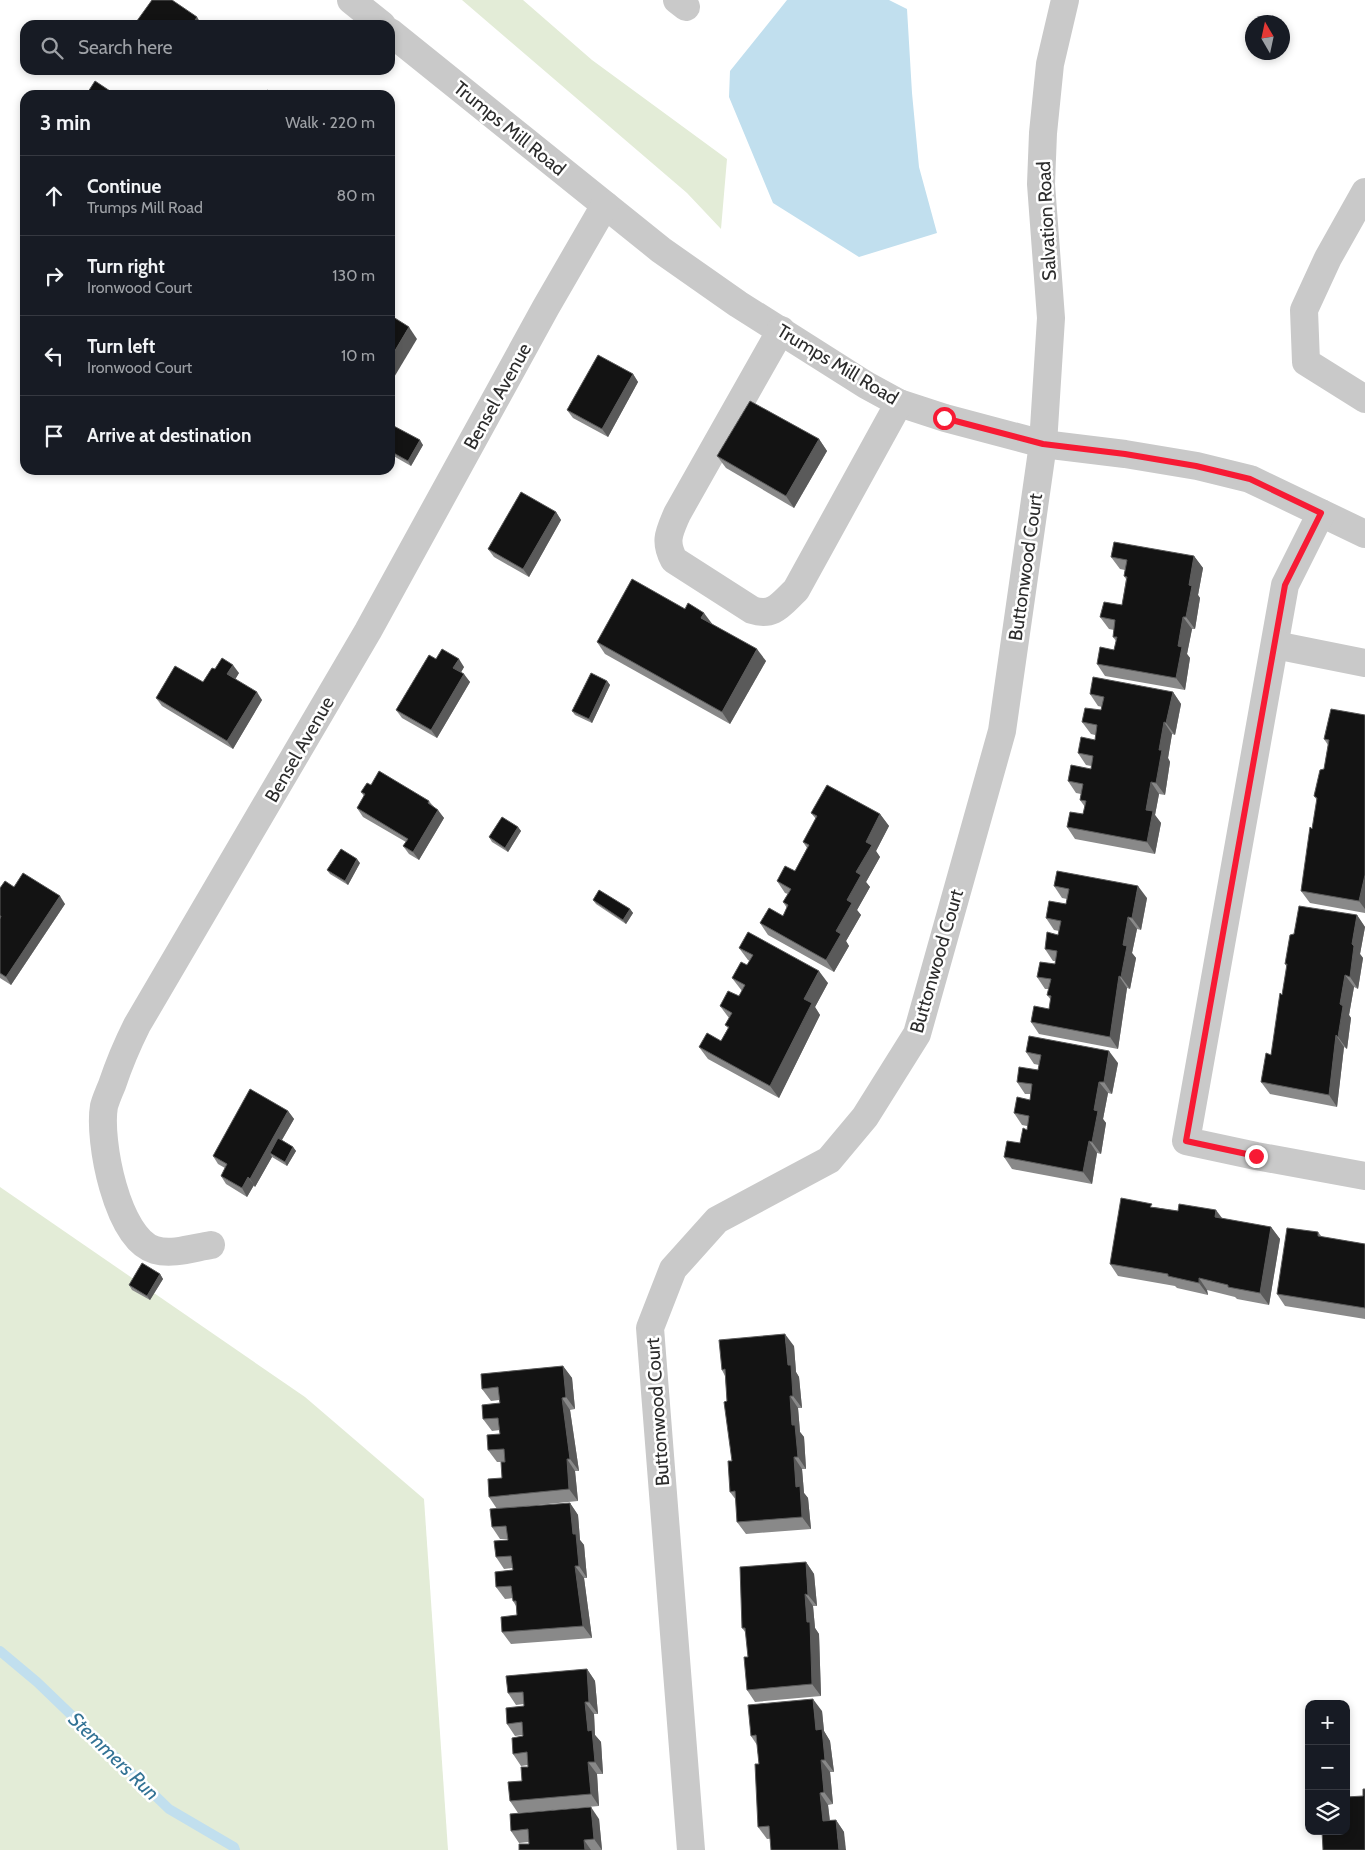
<!DOCTYPE html>
<meta charset="utf-8">
<style>
body{margin:0;font-family:Cabin,sans-serif;background:#20242c;color:#f1f3f6}
.controls{position:absolute;right:15px;bottom:15px;display:grid;overflow:hidden;border-radius:10px;box-shadow:0 2px 8px #0003}
.controls button{width:45px;height:45px;display:grid;place-items:center;padding:0;border:0;border-bottom:1px solid #363941;background:#171b24;color:#f1f3f6;font:25px sans-serif}
.compass{position:absolute;left:1245px;top:15px;width:45px;height:45px;border-radius:50%;background:#171b24;box-shadow:0 2px 8px #0003;rotate:351deg}
.stop{position:absolute;width:15px;height:15px;margin:-11px;border:4px solid #f71a34;border-radius:50%;background:#fff}
.stop.end{background:#f71a34;border-color:#fff;box-shadow:0 1px 5px #0008}
.list{margin:0;padding:0;list-style:none}
h2{display:flex;justify-content:space-between;align-items:center;height:65px;margin:0;padding:0 20px;font-size:21px}
h2 small{font-size:16px;font-weight:400;color:#9ea1a6}
.list li{display:grid;grid-template-columns:32px 1fr auto;gap:15px;align-items:center;box-sizing:border-box;height:80px;padding:0 20px;border-top:1px solid #363941}
.list b{display:block;font-size:19px;white-space:nowrap}
.list p{margin:0;font-size:16px;white-space:nowrap;color:#9ea1a6}
.list em{font-size:16px;font-style:normal;color:#9ea1a6}
.icon{flex:none;width:28px;height:28px;fill:none;stroke:currentColor;stroke-width:2;stroke-linecap:round;stroke-linejoin:round}
.map{position:relative;flex:none;width:1365px;height:1850px;overflow:hidden}
.search{position:absolute;background:#171b24;box-shadow:0 2px 8px #0003;left:20px;top:20px;width:375px;height:55px;display:flex;align-items:center;gap:12px;box-sizing:border-box;padding:0 18px;border-radius:15px;color:#9ea1a6;font-size:19px}
.panel{position:absolute;background:#171b24;box-shadow:0 2px 8px #0003;left:20px;top:90px;width:375px;height:385px;border-radius:15px}
.map>svg:first-child{display:block}
.green{fill:#e3ecd7}
.water{fill:#c1dfee}
.lines{fill:none;stroke-linecap:round;stroke-linejoin:round}
.stream{stroke:#c1dfee;stroke-width:10}
.minor{stroke:#c9c9c9;stroke-width:28}
.wall{fill:#898989}
.shaded-wall{fill:#5a5a5a}
.building{fill:#131313;stroke:#5a5a5a}
.route{stroke:#f71a34;stroke-width:6}
.labels{text-anchor:middle;stroke-width:5;stroke-linejoin:round;paint-order:stroke}
.street-label{font-size:19px;fill:#2c2c2c;stroke:#fff}
.water-label{font-size:20px;font-style:italic;fill:#337395;stroke:#fff}
</style>
<div class="map">
<svg width="1365" height="1850" viewBox="0 0 1365 1850">
<rect width="100%" height="100%" fill="#fff"/>
<g class="green">
<path d="M462 0H523L592 60 727 159 721 229 687 193Z"/>
<path d="M0 1187 305 1397 424 1499 448 1850H0Z"/>
</g>
<path class="water" d="M787 0H889L907 9 912 93 919 167 937 233 859 257 773 203 729 97 730 71Z"/>
<g class="lines">
<path class="stream" d="M0 1651 37 1682 169 1809 234 1847 235 1850"/>
<g class="minor">
<path d="M351 0 382 25"/>
<path d="M677 0 686 7"/>
<path d="M390 32 661 250 738 304 866 385 899 403 945 418 1043 444 1125 454 1197 466 1250 479 1365 534"/>
<path d="M1365 192 1328 258 1304 310 1306 362 1365 399"/>
<path d="M781 330 677 514C669 533 664 541 674 560L752 610C774 617 781 604 796 590L899 403"/>
<path d="M1321 513 1285 585 1186 1141 1256 1156 1365 1176"/>
<path d="M1275 645 1365 663"/>
<path d="M211 1245C193 1248 172 1255 155 1250 117 1239 98 1140 104 1106 106 1099 109 1092 112 1085 119 1064 127 1045 137 1025L368 631 546 307 605 205"/>
<path d="M691 1850 650 1328 673 1269 717 1220 829 1160 865 1117 917 1034 1002 731 1043 444 1051 318 1041 184 1043 133 1050 64 1065 0"/>
</g>
</g>
<g class="wall">
<path d="M633 374 638 382 608 437 573 418 567 410Z"/>
<path d="M390 424 423 445 411 466 390 454Z"/>
<path d="M819 439 827 451 794 508 726 468 717 456Z"/>
<path d="M556 512 561 520 529 577 494 557 488 549Z"/>
<path d="M1194 556 1203 568 1198 595 1200 598 1195 629H1192L1187 654 1190 658 1185 690 1105 676 1097 664 1114 650 1116 641 1113 637 1114 630 1109 629 1100 617 1122 605 1126 579 1124 576 1125 570 1120 569 1111 557Z"/>
<path d="M712 624 766 661 730 724 605 654 597 642Z"/>
<path d="M436 659 464 667 461 672 470 682 437 738 402 718 396 710Z"/>
<path d="M215 669 239 673 235 679 262 700 233 749 162 706 156 698 203 682Z"/>
<path d="M607 681 610 685 592 723 575 715 572 711Z"/>
<path d="M1173 692 1181 704 1175 735 1172 734 1168 758 1170 762 1165 795 1159 794 1155 815 1161 823 1155 854 1075 839 1067 827 1083 814 1085 807 1080 800 1081 794 1076 793 1068 781 1091 769V766L1086 765 1078 753 1095 740V735L1091 734 1082 722 1101 710 1102 707 1098 706 1090 694Z"/>
<path d="M1365 715V913L1310 903 1301 891 1317 800 1314 796 1324 769 1328 745 1324 739Z"/>
<path d="M371 785 429 801 434 807 444 818 419 860 409 854 403 846 406 842 363 817 357 808 364 796 361 792Z"/>
<path d="M811 813 880 814 889 826 876 851 880 857 866 882 870 887 857 910 861 915 846 941 849 946 834 972 768 935 760 923 783 916 787 908 783 902 788 894 785 893 777 881 795 871 807 848 803 842 816 819Z"/>
<path d="M518 827 521 831 508 852 492 842 489 837Z"/>
<path d="M360 863 348 885 330 874 327 870Z"/>
<path d="M1054 886 1147 898 1141 930 1137 929 1132 953 1136 958 1130 989 1127 988 1118 1049 1039 1034 1031 1022 1049 1009 1051 1000 1047 995 1049 989H1045L1037 977 1055 964V961H1053L1045 949 1058 935 1059 931 1054 930 1046 918 1066 904 1067 899 1062 898Z"/>
<path d="M14 887 65 904 11 985 0 978V888Z"/>
<path d="M593 900 630 909 633 913 626 924 596 904Z"/>
<path d="M1357 915 1365 927 1360 954 1363 958 1358 989 1354 987 1349 1015 1351 1018 1347 1049 1344 1047 1337 1107 1270 1094 1261 1082 1271 1055 1282 995 1287 967 1285 964 1294 934Z"/>
<path d="M739 948 828 983 815 1007 820 1015 779 1098 708 1059 699 1047 721 1041 728 1028 725 1025 729 1018 720 1006 739 996 742 991 732 978 747 965 750 961 748 960Z"/>
<path d="M1026 1052 1118 1063 1112 1094 1108 1093 1103 1119 1106 1123 1101 1154 1097 1153 1092 1184 1012 1169 1004 1157 1020 1143 1027 1130V1126L1022 1125 1014 1113 1030 1100V1094H1025L1017 1082 1038 1070 1039 1065 1034 1064Z"/>
<path d="M288 1111 294 1119 282 1140 293 1147 296 1151 287 1166 272 1157 255 1187 254 1185 247 1197 226 1184 221 1176 225 1168 218 1164 213 1156Z"/>
<path d="M1154 1207 1271 1227 1280 1239 1269 1305 1237 1299 1235 1297 1207 1290 1208 1295 1177 1288 1175 1286 1118 1276 1110 1264Z"/>
<path d="M1318 1232 1322 1237 1365 1244V1319L1285 1306 1277 1294Z"/>
<path d="M160 1274 163 1279 150 1300 132 1290 129 1285Z"/>
<path d="M794 1346 796 1372 799 1377 802 1408H798L800 1432 804 1437 806 1469H802L804 1493 808 1498 811 1529 746 1534 737 1522 736 1500 730 1492 732 1461 725 1376 722 1370Z"/>
<path d="M563 1366 572 1378 575 1409 570 1410 579 1471H575L578 1501 497 1509 489 1497 502 1478 505 1462H497L488 1450 500 1434V1430L492 1431 483 1419 500 1403 499 1400 491 1401 482 1389Z"/>
<path d="M570 1503 578 1515 580 1540 584 1545 587 1578H584L592 1638 511 1644 502 1632 517 1615 516 1606 513 1601V1598L505 1599 496 1587 513 1570V1568L504 1569 496 1557 508 1540V1539H500L492 1527Z"/>
<path d="M806 1562 814 1574 817 1606H813L815 1628 819 1634 821 1696 755 1702 747 1690 748 1657 746 1633 742 1628Z"/>
<path d="M587 1669 595 1681 598 1714H594L595 1735 601 1742 603 1774H597L599 1806 518 1813 510 1801 522 1781 528 1767V1765L521 1766 513 1754 523 1736V1735L515 1736 507 1724 524 1706V1704L516 1705 508 1693Z"/>
<path d="M822 1711 824 1731 830 1741 834 1772H830L833 1804 828 1805 830 1820H836L844 1832 767 1839 758 1827 759 1764 757 1745 751 1736Z"/>
<path d="M599 1819 602 1850H519L529 1844V1842L519 1843 511 1831Z"/>
</g>
<g class="shaded-wall">
<path d="M197 17 202 25H192Z"/>
<path d="M409 327 417 339 390 384V359Z"/>
<path d="M633 374 638 382 608 437 602 429Z"/>
<path d="M819 439 827 451 794 508 786 496Z"/>
<path d="M420 440 423 445 411 466 408 461Z"/>
<path d="M556 512 561 520 529 577 523 569Z"/>
<path d="M1194 556 1203 568 1198 595 1200 598 1195 629 1186 617 1189 585Z"/>
<path d="M704 613 713 625 701 618Z"/>
<path d="M1183 617 1192 629 1187 654 1190 658 1185 690 1176 678 1178 646Z"/>
<path d="M757 649 766 661 730 724 722 712Z"/>
<path d="M459 659 464 667 459 676 453 668Z"/>
<path d="M233 665 239 673 233 683 227 674Z"/>
<path d="M464 674 470 682 437 738 431 730Z"/>
<path d="M607 681 610 685 592 723 589 719Z"/>
<path d="M257 692 262 700 233 749 227 741Z"/>
<path d="M1173 692 1181 704 1175 735 1166 723Z"/>
<path d="M1164 722 1172 734 1168 758 1170 762 1165 795 1156 783 1159 750Z"/>
<path d="M1151 782 1159 794 1155 815 1161 823 1155 854 1147 842 1146 810Z"/>
<path d="M438 810 444 818 419 860 413 852Z"/>
<path d="M880 814 889 826 876 851 880 857 866 882 870 887 857 910 861 915 846 941 849 946 834 972 826 960 847 900 866 842Z"/>
<path d="M518 827 521 831 508 852 505 848Z"/>
<path d="M357 859 360 863 348 885 345 881Z"/>
<path d="M1365 875V909L1359 901Z"/>
<path d="M1138 886 1147 898 1141 930 1132 918Z"/>
<path d="M60 896 65 904 11 985 6 977Z"/>
<path d="M630 909 633 913 626 924 623 920Z"/>
<path d="M1357 915 1365 927 1360 954 1363 958 1358 989 1350 977 1352 944Z"/>
<path d="M1128 917 1137 929 1132 953 1136 958 1130 989 1121 977 1123 945Z"/>
<path d="M819 971 828 983 815 1007 820 1015 779 1098 770 1086 804 999Z"/>
<path d="M1345 975 1354 987 1349 1015 1351 1018 1347 1049 1338 1037 1340 1004Z"/>
<path d="M1119 976 1127 988 1118 1049 1110 1037Z"/>
<path d="M1336 1035 1344 1047 1337 1107 1329 1095Z"/>
<path d="M1109 1051 1118 1063 1112 1094 1104 1082Z"/>
<path d="M1099 1082 1108 1093 1103 1119 1106 1123 1101 1154 1092 1142 1094 1110Z"/>
<path d="M288 1111 294 1119 273 1155 270 1153 272 1157 255 1187 250 1179Z"/>
<path d="M1089 1141 1097 1153 1092 1184 1083 1172Z"/>
<path d="M293 1147 296 1151 287 1166 285 1162Z"/>
<path d="M248 1177 254 1185 247 1197 242 1188Z"/>
<path d="M1216 1210 1225 1222 1215 1217Z"/>
<path d="M1271 1227 1280 1239 1269 1305 1260 1293Z"/>
<path d="M160 1274 163 1279 150 1300 147 1296Z"/>
<path d="M1199 1278 1207 1290 1208 1295 1199 1283Z"/>
<path d="M785 1334 794 1346 796 1372 799 1377 802 1408 793 1396 788 1365Z"/>
<path d="M563 1366 572 1378 575 1409 566 1397Z"/>
<path d="M790 1396 798 1408 800 1432 804 1437 806 1469 798 1457 792 1425Z"/>
<path d="M562 1398 570 1410 579 1471 570 1459Z"/>
<path d="M794 1457 802 1469 804 1493 808 1498 811 1529 802 1517 796 1487Z"/>
<path d="M567 1459 575 1471 578 1501 569 1489Z"/>
<path d="M570 1503 578 1515 580 1540 584 1545 587 1578 579 1566 573 1534Z"/>
<path d="M806 1562 814 1574 817 1606 808 1595Z"/>
<path d="M575 1566 584 1578 592 1638 583 1626Z"/>
<path d="M805 1594 813 1606 815 1628 819 1634 821 1696 812 1684Z"/>
<path d="M587 1669 595 1681 598 1714 589 1702Z"/>
<path d="M813 1699 822 1711 824 1731 830 1741 834 1772 825 1760 816 1730Z"/>
<path d="M585 1702 594 1714 595 1735 601 1742 603 1774 595 1762 588 1731Z"/>
<path d="M821 1760 830 1772 833 1804 824 1792Z"/>
<path d="M588 1762 597 1774 599 1806 591 1794Z"/>
<path d="M820 1793 828 1805 831 1833 823 1821Z"/>
<path d="M591 1807 599 1819 602 1850 594 1839Z"/>
<path d="M836 1820 844 1832 846 1850H839Z"/>
<path d="M584 1840 591 1850H585Z"/>
</g>
<g class="building">
<path d="M152 0H172L197 17 192 25H134Z"/>
<path d="M95 81 116 95H86Z"/>
<path d="M267 90 276 95H263Z"/>
<path d="M390 315 409 327 390 359Z"/>
<path d="M598 355 633 374 602 429 567 410Z"/>
<path d="M750 401 819 439 786 496 717 456Z"/>
<path d="M390 424 420 440 408 461 390 451Z"/>
<path d="M521 492 556 512 523 569 488 549Z"/>
<path d="M1114 542 1194 556 1189 585 1192 586 1186 617H1183L1178 646 1182 647 1176 678 1097 664 1100 647 1114 650 1117 637H1113L1115 620 1100 617 1104 602 1122 605 1127 577 1124 576 1127 560 1111 557Z"/>
<path d="M632 579 685 609 688 603 704 613 701 618 757 649 722 712 597 642Z"/>
<path d="M442 649 459 659 453 668 464 674 431 730 396 710 429 655 436 659Z"/>
<path d="M222 658 233 665 227 674 257 692 227 741 156 698 175 666 203 682 212 668 215 669Z"/>
<path d="M591 673 607 681 589 719 572 711Z"/>
<path d="M1093 677 1173 692 1166 723 1164 722 1159 750H1162L1156 783 1151 782 1146 810 1153 811 1147 842 1067 827 1070 812 1083 814 1086 801 1080 800 1083 784 1068 781 1071 765 1091 769 1093 756 1078 753 1081 737 1095 740 1097 725 1082 722 1085 708 1101 710 1104 697 1090 694Z"/>
<path d="M1331 709 1365 715V875L1359 901 1301 891 1310 827 1312 829 1317 798 1314 796 1320 770 1324 769 1329 740 1324 739Z"/>
<path d="M379 771 429 801 428 803 438 810 413 852 403 846 408 839 357 808 365 794 361 792 367 783 371 785Z"/>
<path d="M827 785 880 814 866 842 872 845 856 872 861 875 847 900 852 903 836 931 841 934 826 960 760 923 769 908 783 916 788 905 783 902 791 889 777 881 785 866 795 871 809 845 803 842 817 816 811 813Z"/>
<path d="M502 817 518 827 505 848 489 837Z"/>
<path d="M341 849 357 859 345 881 327 870Z"/>
<path d="M1057 871 1138 886 1132 918 1128 917 1123 945 1127 946 1121 977 1119 976 1110 1037 1031 1022 1034 1006 1049 1009 1051 996 1047 995 1051 979 1037 977 1040 962 1055 964 1057 951 1045 949 1047 932 1058 935 1061 921 1046 918 1049 901 1066 904 1069 889 1054 886Z"/>
<path d="M23 873 60 896 6 977 0 973V919L1 916H0V888L5 881 14 887Z"/>
<path d="M599 890 630 909 623 920 593 900Z"/>
<path d="M1299 906 1357 915 1352 944 1354 946 1350 977 1345 975 1340 1004 1343 1006 1338 1037 1336 1035 1329 1095 1261 1082 1266 1053 1271 1055 1280 993 1282 995 1287 964H1285L1290 935 1294 934Z"/>
<path d="M748 932 819 971 804 999 812 1003 770 1086 699 1047 707 1033 721 1041 729 1027 725 1025 732 1013 720 1006 728 991 739 996 745 985 732 978 741 962 747 965 753 955 739 948Z"/>
<path d="M1029 1036 1109 1051 1104 1082H1099L1094 1110 1098 1111 1092 1142 1089 1141 1083 1172 1004 1157 1007 1141 1020 1143 1023 1128 1027 1130 1029 1116 1014 1113 1017 1097 1030 1100 1032 1084 1017 1082 1019 1067 1038 1070 1041 1055 1026 1052Z"/>
<path d="M250 1089 288 1111 250 1179 248 1177 242 1188 221 1176 227 1164 213 1156Z"/>
<path d="M278 1138 293 1147 285 1162 270 1153Z"/>
<path d="M1121 1198 1152 1204 1150 1207 1178 1211 1179 1204 1216 1210 1215 1217 1271 1227 1260 1293 1228 1287V1285L1199 1278V1283L1168 1276V1274L1110 1264Z"/>
<path d="M1287 1228 1318 1232V1236L1365 1244V1308L1277 1294Z"/>
<path d="M142 1263 160 1274 147 1296 129 1285Z"/>
<path d="M785 1334 788 1365H791L793 1396H790L792 1425H795L798 1457H794L796 1487 800 1486 802 1517 737 1522 735 1491 730 1492 728 1461H732L724 1402 727 1401 725 1369 722 1370 719 1340Z"/>
<path d="M563 1366 566 1397 562 1398 570 1459H567L569 1489 489 1497 488 1479 502 1478 501 1462H505L504 1449 488 1450 487 1435 500 1434 498 1418 483 1419 482 1405 500 1403 498 1387 482 1389 481 1374Z"/>
<path d="M570 1503 573 1534H576L579 1566H575L583 1626 502 1632 501 1617 517 1615 516 1601H513L511 1586 496 1587 495 1572 513 1570 511 1556 496 1557 494 1541 508 1540 506 1526 492 1527 490 1509Z"/>
<path d="M806 1562 808 1595 805 1594 807 1622H810L812 1684 747 1690 744 1657H748L745 1628H742L740 1567Z"/>
<path d="M587 1669 589 1702H585L588 1731 592 1730 595 1762H588L591 1794 510 1801 508 1782 522 1781 521 1767H528L527 1752 513 1754 512 1738 523 1736 522 1722 507 1724 506 1708 524 1706 523 1692 508 1693 506 1676Z"/>
<path d="M813 1699 816 1730 822 1729 825 1760H821L824 1792 820 1793 823 1821 836 1820 839 1850H771L769 1826 758 1827 755 1764H759L756 1735 751 1736 748 1705Z"/>
<path d="M1363 1789H1365V1850H1323L1322 1831H1346V1797L1363 1796Z"/>
<path d="M591 1807 594 1839 584 1840 585 1850H519V1844H529L528 1829 511 1831 510 1814Z"/>
</g>
<g class="lines">
<path class="route" d="M944 418 1043 444 1125 454 1196 466 1250 479 1321 513 1285 585 1186 1141 1256 1156"/>
</g>
<g class="labels">
<g class="street-label">
<text transform="translate(510 128) rotate(39)" y="7">Trumps Mill Road</text>
<text transform="translate(1046 221) rotate(-93)" y="7">Salvation Road</text>
<text transform="translate(838 364) rotate(31)" y="7">Trumps Mill Road</text>
<text transform="translate(497 396) rotate(-61)" y="7">Bensel Avenue</text>
<text transform="translate(1025 567) rotate(-82)" y="7">Buttonwood Court</text>
<text transform="translate(299 749) rotate(-60)" y="7">Bensel Avenue</text>
<text transform="translate(936 961) rotate(-74)" y="7">Buttonwood Court</text>
<text transform="translate(657 1412) rotate(-94)" y="7">Buttonwood Court</text>
</g>
<g class="water-label">
<text transform="translate(114 1756) rotate(44)" y="7">Stemmers Run</text>
</g>
</g>
</svg>
<div class="controls">
<button>+</button>
<button>−</button>
<button><svg class="icon" aria-label="layers" viewBox="0 0 24 24"><path d="M12 4l9 5-9 5-9-5zM3 14l9 5 9-5"/></svg></button>
</div>
<svg class="compass" viewBox="-18 -18 36 36"><path d="M0-13l5 13h-10z" fill="#e53935"/><path d="M0 13l5-13h-10z" fill="#9ea1a6"/></svg>
<div class="stop" style="left:944px;top:418px"></div>
<div class="stop end" style="left:1256px;top:1156px"></div>
<div class="search"><svg class="icon" aria-label="search" viewBox="0 0 24 24"><circle cx="10" cy="10" r="6"/><path d="M15 15l6 6"/></svg>Search here</div>
<section class="panel">
<h2>3 min<small>Walk · 220 m</small></h2>
<ul class="list">
<li><svg class="icon" aria-label="ahead" viewBox="0 0 24 24"><path d="M12 20V5M6 11l6-6 6 6"/></svg><div><b>Continue</b><p>Trumps Mill Road</p></div><em>80 m</em></li>
<li><svg class="icon" aria-label="right" viewBox="0 0 24 24"><path d="M7 20v-9h11M14 6l5 5-5 5"/></svg><div><b>Turn right</b><p>Ironwood Court</p></div><em>130 m</em></li>
<li><svg class="icon" aria-label="left" viewBox="0 0 24 24"><path d="M17 20v-9H6M10 6l-5 5 5 5"/></svg><div><b>Turn left</b><p>Ironwood Court</p></div><em>10 m</em></li>
<li><svg class="icon" aria-label="arrive" viewBox="0 0 24 24"><path d="M6 21V4h12l-3 4 3 4H6"/></svg><div><b>Arrive at destination</b></div></li>
</ul>
</section>
</div>
